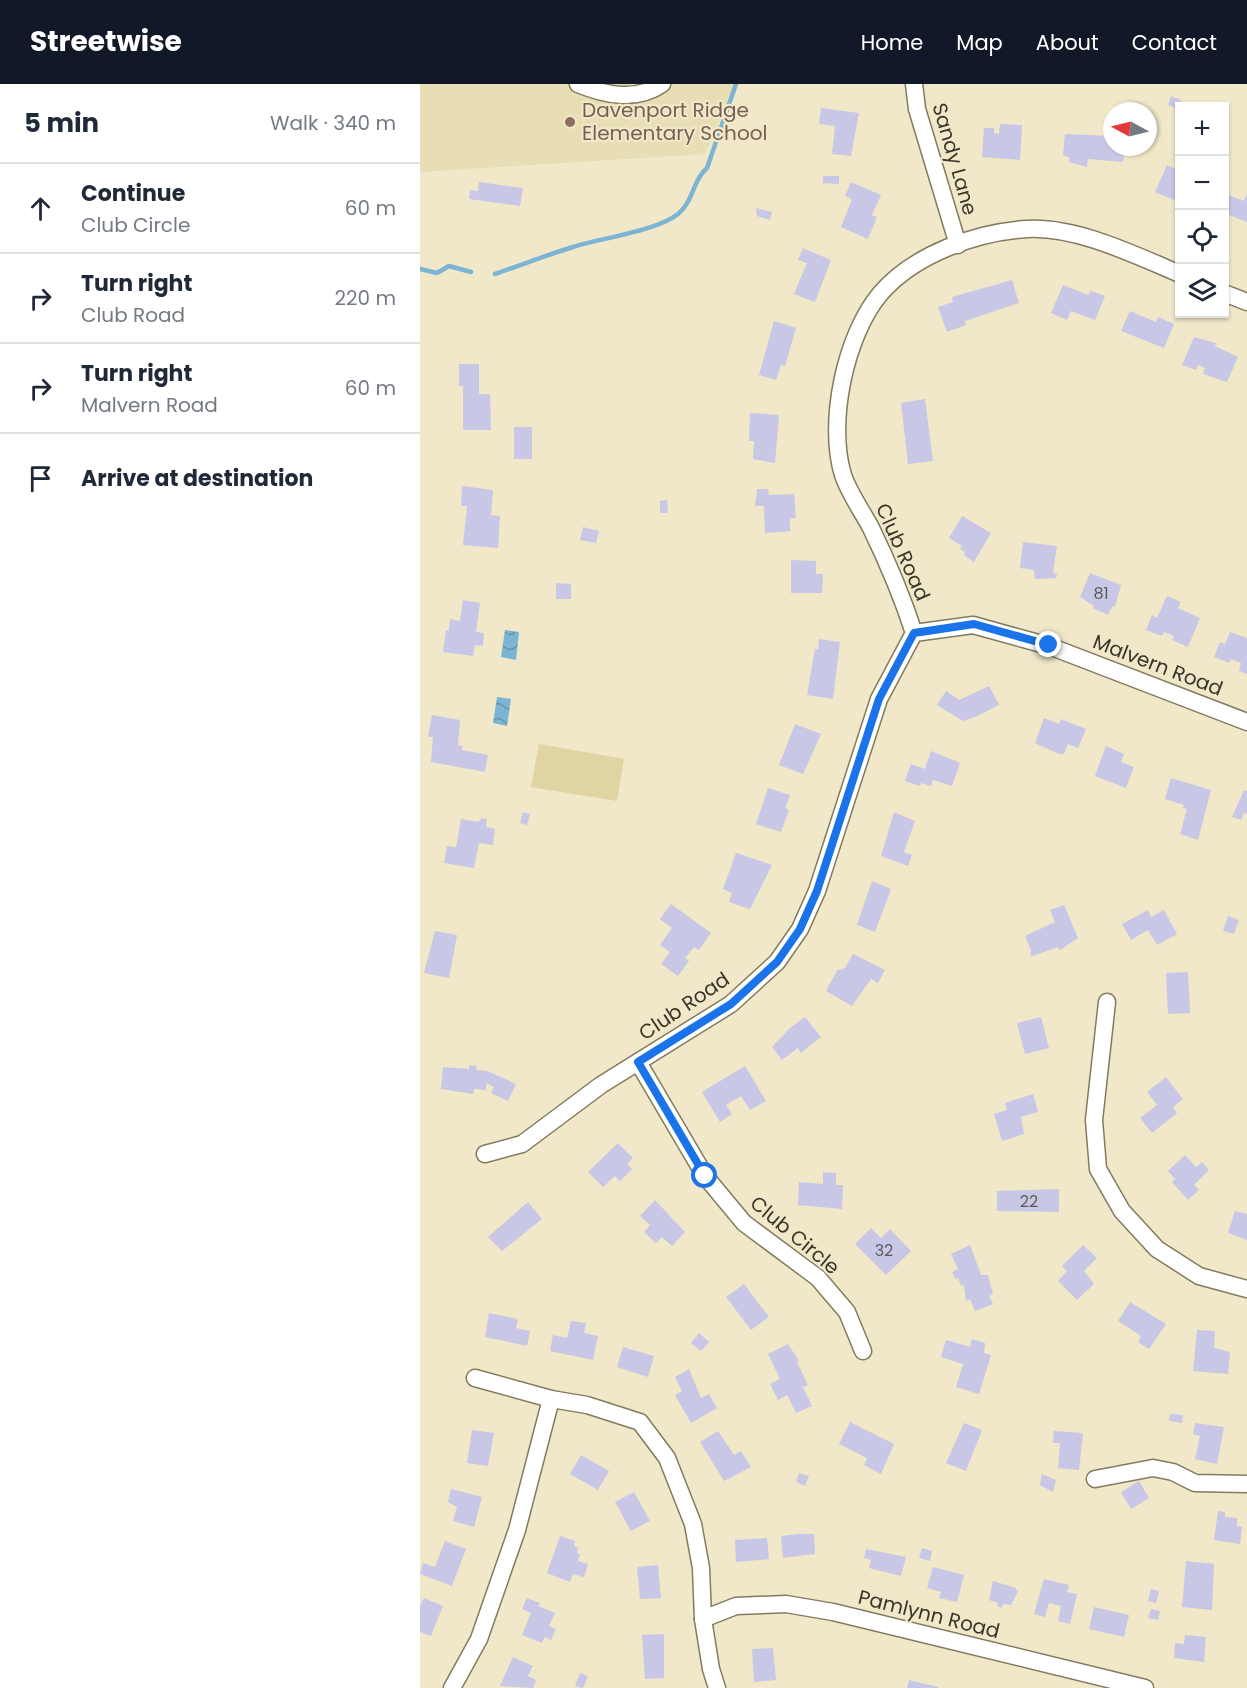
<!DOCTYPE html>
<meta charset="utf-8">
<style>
body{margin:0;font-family:Poppins,sans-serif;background:#f2f2f3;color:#1f2937}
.controls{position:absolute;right:18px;top:18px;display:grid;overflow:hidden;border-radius:0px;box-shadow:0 2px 4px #0004}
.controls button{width:54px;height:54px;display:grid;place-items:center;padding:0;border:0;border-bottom:2px solid #e0e1e3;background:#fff;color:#1f2937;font:30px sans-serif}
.compass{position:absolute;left:683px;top:18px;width:54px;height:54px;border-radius:50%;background:#fff;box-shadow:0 2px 4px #0004;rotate:277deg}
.stop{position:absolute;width:18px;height:18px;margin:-14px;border:4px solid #1a73e8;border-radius:50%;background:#fff}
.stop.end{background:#1a73e8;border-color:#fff;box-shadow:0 2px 6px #0008}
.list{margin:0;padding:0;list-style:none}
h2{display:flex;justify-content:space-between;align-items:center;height:78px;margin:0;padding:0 24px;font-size:26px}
h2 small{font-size:20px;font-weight:400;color:#747a83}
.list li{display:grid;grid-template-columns:39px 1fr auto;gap:18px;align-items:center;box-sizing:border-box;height:90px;padding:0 24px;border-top:2px solid #e0e1e3}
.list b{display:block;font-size:22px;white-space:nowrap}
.list p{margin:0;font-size:20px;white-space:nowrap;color:#747a83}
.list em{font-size:20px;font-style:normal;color:#747a83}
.icon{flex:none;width:33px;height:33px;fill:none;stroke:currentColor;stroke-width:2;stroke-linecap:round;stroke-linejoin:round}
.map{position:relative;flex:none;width:827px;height:1604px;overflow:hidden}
header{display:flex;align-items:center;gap:36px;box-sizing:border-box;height:84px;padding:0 30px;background:#111827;color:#fff}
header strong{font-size:28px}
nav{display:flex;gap:33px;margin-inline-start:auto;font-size:21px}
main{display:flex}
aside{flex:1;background:#fff}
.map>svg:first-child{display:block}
.built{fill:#e7deb6}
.park{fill:#e0d4a2}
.water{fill:url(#water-waves)}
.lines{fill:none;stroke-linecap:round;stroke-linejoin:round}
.stream{stroke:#7cb5d4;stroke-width:4.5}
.building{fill:#c8c7e6}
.minor-casing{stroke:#827b5e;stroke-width:19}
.minor{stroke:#fff;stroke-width:16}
.route{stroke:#1a73e8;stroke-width:8}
.education-dot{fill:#8d6e63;stroke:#f0e8c8;stroke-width:2}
.labels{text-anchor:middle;stroke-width:4.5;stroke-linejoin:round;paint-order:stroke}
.number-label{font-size:16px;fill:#5d5a59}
.education-label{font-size:20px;fill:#785e54;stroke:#f0e8c8;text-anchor:start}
.street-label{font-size:20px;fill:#39362a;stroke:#f0e8c8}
</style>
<header>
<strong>Streetwise</strong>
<nav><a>Home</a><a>Map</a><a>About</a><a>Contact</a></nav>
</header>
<main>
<aside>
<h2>5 min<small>Walk · 340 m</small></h2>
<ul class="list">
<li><svg class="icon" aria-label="ahead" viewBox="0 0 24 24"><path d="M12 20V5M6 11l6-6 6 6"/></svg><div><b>Continue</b><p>Club Circle</p></div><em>60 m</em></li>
<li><svg class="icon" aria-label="right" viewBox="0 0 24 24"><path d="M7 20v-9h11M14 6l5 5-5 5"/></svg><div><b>Turn right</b><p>Club Road</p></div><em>220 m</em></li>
<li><svg class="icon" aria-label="right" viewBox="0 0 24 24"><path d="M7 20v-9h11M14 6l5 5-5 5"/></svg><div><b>Turn right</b><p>Malvern Road</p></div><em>60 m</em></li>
<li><svg class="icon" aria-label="arrive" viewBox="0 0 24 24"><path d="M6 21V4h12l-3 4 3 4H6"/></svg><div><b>Arrive at destination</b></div></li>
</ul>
</aside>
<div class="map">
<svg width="827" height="1604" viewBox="0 0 827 1604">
<defs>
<pattern id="water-waves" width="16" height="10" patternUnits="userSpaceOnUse" patternTransform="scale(1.5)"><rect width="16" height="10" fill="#7cb5d4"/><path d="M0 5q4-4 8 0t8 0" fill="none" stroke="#6794ac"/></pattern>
</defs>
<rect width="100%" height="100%" fill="#f0e8c8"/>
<path class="built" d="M0 0H314V6L285 70 0 88Z"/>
<path class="park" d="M119 660 204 675 197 717 111 703Z"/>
<g class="water">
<path d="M85 546 99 548 96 576 81 573Z"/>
<path d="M77 613 91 615 87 642 73 639Z"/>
</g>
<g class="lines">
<g class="stream">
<path d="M0 185 17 189 29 182 51 188"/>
<path d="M75 190C101 181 127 171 153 163 181 154 237 147 258 130 274 117 272 97 287 84L316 0"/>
</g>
</g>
<g class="building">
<path d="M751 12 761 16 758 25 748 21Z"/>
<path d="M401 24 439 29 431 72 412 70 415 42 399 40Z"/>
<path d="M580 40 602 41 600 76 562 73 564 44H574V49L579 50Z"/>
<path d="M645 50 692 52V63H705L703 78 668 75 667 83 649 78V73L643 72Z"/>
<path d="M747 81 760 87 757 117 735 108Z"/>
<path d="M403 92H419V100L403 99Z"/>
<path d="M59 98 103 104 100 122 49 115 50 106 58 107Z"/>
<path d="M431 98 461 111 452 131 457 133 448 155 421 143 432 115 425 112Z"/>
<path d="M827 109V138L804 129 808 111 824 117Z"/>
<path d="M336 124 352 128 350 136 337 132Z"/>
<path d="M383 164 411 176 395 218 374 210 387 179 378 176Z"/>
<path d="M592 196 599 219 545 237 546 241 527 248 518 223 533 218 532 213Z"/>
<path d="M643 201 668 211 671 207 685 212 675 236 651 227 647 236 631 229Z"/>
<path d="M710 227 736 238 738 233 754 240 744 264 701 247Z"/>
<path d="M354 237 376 244 365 282 361 281 356 296 339 291Z"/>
<path d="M774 253 796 259 795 262 818 273 807 298 783 290 785 284 778 281 776 286 762 281Z"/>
<path d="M39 280H59V310H70L71 346H43V302H39Z"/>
<path d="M505 315 513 377 488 380 481 319Z"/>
<path d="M330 329 359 331 355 379 333 375 334 357H329Z"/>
<rect x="94" y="343" width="18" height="32"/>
<path d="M42 402 73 406 71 431 80 432 78 464 43 461 47 422H41Z"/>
<path d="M337 405H348L349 411 374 410 376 434H370V447L345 449 344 422H335Z"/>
<path d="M247 416 248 429H240V417Z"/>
<path d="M542 432 571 449 554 478 544 471 545 468 540 465 542 462 529 454Z"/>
<path d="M163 443 179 447 176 459 160 456Z"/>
<path d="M603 458 637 462 633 489 637 490 636 494 615 495 614 486 600 484Z"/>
<path d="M371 476 396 477V490H403L402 509H371Z"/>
<path d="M670 489 701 501 695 523 692 522 688 531 673 524 674 522 660 513Z"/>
<path d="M136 499 151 500V515H136Z"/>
<path d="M747 512 761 518 758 524 780 534 768 563 752 556 754 552 744 548 742 552 726 546 732 531 737 534Z"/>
<path d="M43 516 60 519 56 548 64 549 63 562 55 561 53 572 23 568 26 546 29 547 30 535 40 537Z"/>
<path d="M810 548 827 554V590L819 587 821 579 811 575 809 579 794 573 800 558 805 560Z"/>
<path d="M399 555 420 558 413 615 387 611 395 565H398Z"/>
<path d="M569 602 579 621 555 633 543 637 517 621 526 607 539 616Z"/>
<path d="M12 631 40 636 38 661 43 662 42 666 68 671 65 688 11 678 13 653H8Z"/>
<path d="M624 634 639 640 641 635 666 645 658 664 648 660 644 670H639L615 659Z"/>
<path d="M375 640 401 650 383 690 359 681Z"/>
<path d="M686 662 704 670 701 678 714 683 706 704 675 692Z"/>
<path d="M511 667 540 679 532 702 513 696 511 702 501 699 500 702 485 697 491 680 505 685Z"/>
<path d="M751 694 791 706 778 756 760 750 767 725 763 724 764 721 745 715Z"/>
<path d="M348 704 370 711 365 724 369 726 361 748 336 740Z"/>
<path d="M824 706 827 707V730L824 729 821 736 812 733Z"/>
<path d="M103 728 110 730 107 741 100 739Z"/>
<path d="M474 728 495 737 484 768 492 771 488 782 461 772Z"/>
<path d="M62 734 67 735 66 743 75 745 73 761 59 759 54 784 24 779 27 762 36 763 41 735 58 738Z"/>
<path d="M316 769 352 781 330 825 309 818 312 809 303 805Z"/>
<path d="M452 797 471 805 455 848 437 841Z"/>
<path d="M251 820 291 849 279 866 274 863 265 874 269 877 258 892 241 880 250 868 240 861 252 844 240 835Z"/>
<path d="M644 821 658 854 640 866 638 863 613 872 610 871 611 867 605 852 635 838 630 826Z"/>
<path d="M728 826 731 833 744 826 757 850 737 861 728 846 711 856 702 840Z"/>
<path d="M808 832 819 836 814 850 803 847Z"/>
<path d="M15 847 37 851 29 894 4 889Z"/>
<path d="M433 870 465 886 458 899 451 895 432 922 406 907 418 885 421 886 425 884Z"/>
<path d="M768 888 770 929 748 930 746 889Z"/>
<path d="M385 933 401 953 381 969 378 964 362 976 352 963 370 944Z"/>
<path d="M621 933 629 964 605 970 597 939Z"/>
<path d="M49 981 57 982 56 986 67 987 96 1000 88 1017 71 1009 74 1003 66 999V1006L54 1005 53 1010 21 1005 23 983 49 985Z"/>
<path d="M325 982 346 1017 330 1026 321 1012 306 1021 312 1030 300 1038 282 1008Z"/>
<path d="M746 993 763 1015 753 1023 757 1029 732 1049 720 1034 737 1021 727 1008Z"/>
<path d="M613 1010 618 1028 601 1033 604 1050 582 1057 574 1030 587 1026 585 1019Z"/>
<path d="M198 1059 213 1074 207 1080 212 1085 200 1097 195 1092 183 1103 168 1088Z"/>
<path d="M765 1071 776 1083 782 1078 789 1086 774 1101 779 1106 768 1116 752 1098 755 1095 748 1087Z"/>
<path d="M403 1088 416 1089V1101H423L422 1125 378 1121 379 1098 403 1100Z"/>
<path d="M639 1105V1128L577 1127V1107Z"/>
<path d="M235 1116 265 1148 252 1162 242 1153 236 1159 224 1148 230 1141 220 1132Z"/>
<path d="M108 1118 122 1135 82 1167 68 1153Z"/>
<path d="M815 1127 827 1130V1156L808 1149Z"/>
<path d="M451 1144 461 1154 470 1145 491 1167 466 1191 435 1160Z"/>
<path d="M550 1161 561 1191H568L573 1210 569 1212 573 1220 555 1227 550 1215 546 1217 544 1201 541 1202 538 1194 535 1195 532 1188 538 1185 531 1170Z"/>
<path d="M663 1161 677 1174 664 1187 674 1200 657 1216 638 1197 647 1187 642 1182Z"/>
<path d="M324 1200 349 1233 331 1246 306 1213Z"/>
<path d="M710 1218 746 1240 729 1265 718 1258 721 1252 698 1237Z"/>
<path d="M69 1229 98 1235 96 1244 110 1247 107 1262 65 1253Z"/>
<path d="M151 1237 166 1239 164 1249 178 1252 173 1276 130 1267 133 1251 147 1254Z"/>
<path d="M777 1246 795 1247 794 1264 810 1268 808 1290 773 1287Z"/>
<path d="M279 1249 289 1258 281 1267 271 1259Z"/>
<path d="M552 1255 565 1259 564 1269 571 1271 559 1310 536 1303 543 1280 521 1273 526 1256 550 1263Z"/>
<path d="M368 1260 379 1277 377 1278 388 1301 381 1304 384 1305 392 1322 376 1329 367 1311 358 1316 350 1300 360 1295 348 1270Z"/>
<path d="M203 1263 234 1272 228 1293 197 1283Z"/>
<path d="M269 1285 281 1314 289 1310 297 1324 271 1339 255 1311 262 1307 255 1293Z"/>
<path d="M750 1330 763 1331 762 1339 749 1337Z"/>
<path d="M430 1338 474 1360 461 1390 444 1381 447 1374 419 1360Z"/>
<path d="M544 1339 562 1346 546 1387 526 1379Z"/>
<path d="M775 1339 804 1343 797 1380 775 1375 780 1352 773 1350Z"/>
<path d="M52 1346 74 1349 68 1382 47 1379Z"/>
<path d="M298 1347 314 1371 321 1367 331 1383 304 1397 280 1358Z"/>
<path d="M634 1347 663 1349 659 1386 638 1384 640 1359H633Z"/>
<path d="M161 1371 189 1387 178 1406 150 1390Z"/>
<path d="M379 1389 389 1392 385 1402 376 1398Z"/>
<path d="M622 1390 636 1396 633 1408 620 1401Z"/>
<path d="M719 1397 729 1414 711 1425 701 1408Z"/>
<path d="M31 1405 62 1413 54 1443 33 1437 37 1423 28 1418Z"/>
<path d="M214 1408 230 1437 211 1447 195 1418Z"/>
<path d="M798 1427 805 1428V1433L817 1434V1442L822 1443 820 1460 794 1456Z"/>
<path d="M378 1450H394L395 1470 363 1474 361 1452Z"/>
<path d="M140 1452 155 1457 154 1462 158 1464 157 1469 160 1470 158 1477 168 1480 164 1493 153 1490 150 1498 127 1489Z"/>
<path d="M347 1454 349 1475 316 1478 315 1456Z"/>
<path d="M25 1457 46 1465 32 1502 0 1490 3 1479 15 1483Z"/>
<path d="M502 1464 512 1467 510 1477 499 1474Z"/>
<path d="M446 1465 486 1473 481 1492 449 1484 451 1476 444 1474Z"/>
<path d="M766 1477 794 1480 792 1526 762 1523Z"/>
<path d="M238 1481 241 1514 220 1515 217 1483Z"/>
<path d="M513 1483 544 1491 537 1518 519 1514 521 1508 507 1504Z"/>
<path d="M624 1495 649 1501 647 1508 657 1510 650 1540 638 1537 641 1522 629 1519 625 1533 614 1530Z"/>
<path d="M573 1497 596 1504 595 1506 598 1507 591 1521 583 1520 582 1524 577 1522 578 1519 569 1516Z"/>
<path d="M731 1505 739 1507 736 1519 728 1517Z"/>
<path d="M4 1514 23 1522 11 1552 0 1548V1522Z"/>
<path d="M107 1514 120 1519 118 1522 135 1529 129 1542 136 1545 131 1556 125 1553 122 1559 102 1551 111 1529 102 1525Z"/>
<path d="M674 1523 709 1531 704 1553 669 1545Z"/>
<path d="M731 1525 740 1527 738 1536 728 1534Z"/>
<path d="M244 1550V1594L225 1595 222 1551Z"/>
<path d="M765 1551 786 1553 784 1578 754 1574 755 1559 764 1560Z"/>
<path d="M353 1564 356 1596 334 1598 332 1565Z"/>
<path d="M93 1573 113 1582 108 1592 116 1596 113 1604 80 1602Z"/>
<path d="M160 1589 168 1592 163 1604 155 1602Z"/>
<path d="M489 1596 518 1603V1604H487Z"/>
</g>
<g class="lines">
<defs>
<g id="minor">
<path d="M158 0C185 11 216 18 242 0"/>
<path d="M494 0 497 25 538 161"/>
<path d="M804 209 827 218"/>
<path d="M494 549 553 541 629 562 827 638"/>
<path d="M687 918 674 1036 678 1085 702 1127 737 1165 779 1192 827 1205"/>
<path d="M218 978 285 1092 324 1139 398 1194 427 1228 443 1267"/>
<path d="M65 1070 102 1060 181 1001 311 920 357 878 380 845 397 807 459 615 494 549C482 512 468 479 451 444 442 427 429 409 423 391 407 339 425 252 460 210 494 170 557 148 607 145 656 142 715 171 760 190"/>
<path d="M55 1294 131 1315 167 1321 220 1338 247 1374 273 1440 281 1484 283 1535 291 1585 297 1604"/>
<path d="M675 1395 733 1384 753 1388 775 1399 827 1400"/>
<path d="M283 1535 316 1522 366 1520 413 1528 725 1604"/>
<path d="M32 1604 59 1555 97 1446 131 1315"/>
</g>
</defs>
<use href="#minor" class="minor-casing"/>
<use href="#minor" class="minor"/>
</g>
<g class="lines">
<path class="route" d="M285 1092 218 978 311 920 357 878 380 845 397 807 459 615 494 549 554 540 629 561"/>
</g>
<circle class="education-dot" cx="150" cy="38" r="6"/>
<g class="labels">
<g class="number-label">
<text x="681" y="515">81</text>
<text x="609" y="1123">22</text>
<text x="464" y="1172">32</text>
</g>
<g class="education-label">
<text x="162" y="33">Davenport Ridge<tspan x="162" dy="23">Elementary School</tspan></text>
</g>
<g class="street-label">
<text transform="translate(535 75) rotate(74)" y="7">Sandy Lane</text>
<text transform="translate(483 468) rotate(66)" y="7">Club Road</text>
<text transform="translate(738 581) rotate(21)" y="7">Malvern Road</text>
<text transform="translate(264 922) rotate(-34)" y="7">Club Road</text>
<text transform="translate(375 1151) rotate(40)" y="7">Club Circle</text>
<text transform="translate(509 1530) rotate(14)" y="7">Pamlynn Road</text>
</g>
</g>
</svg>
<div class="controls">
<button>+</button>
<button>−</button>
<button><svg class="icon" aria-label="locate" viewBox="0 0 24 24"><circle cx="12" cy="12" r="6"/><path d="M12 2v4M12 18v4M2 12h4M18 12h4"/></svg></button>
<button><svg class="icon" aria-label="layers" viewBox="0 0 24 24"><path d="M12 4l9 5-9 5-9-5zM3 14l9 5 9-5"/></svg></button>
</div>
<svg class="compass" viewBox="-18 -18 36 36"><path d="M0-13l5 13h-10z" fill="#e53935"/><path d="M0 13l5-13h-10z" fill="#747a83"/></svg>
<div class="stop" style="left:285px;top:1092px"></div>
<div class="stop end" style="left:629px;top:561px"></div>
</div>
</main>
